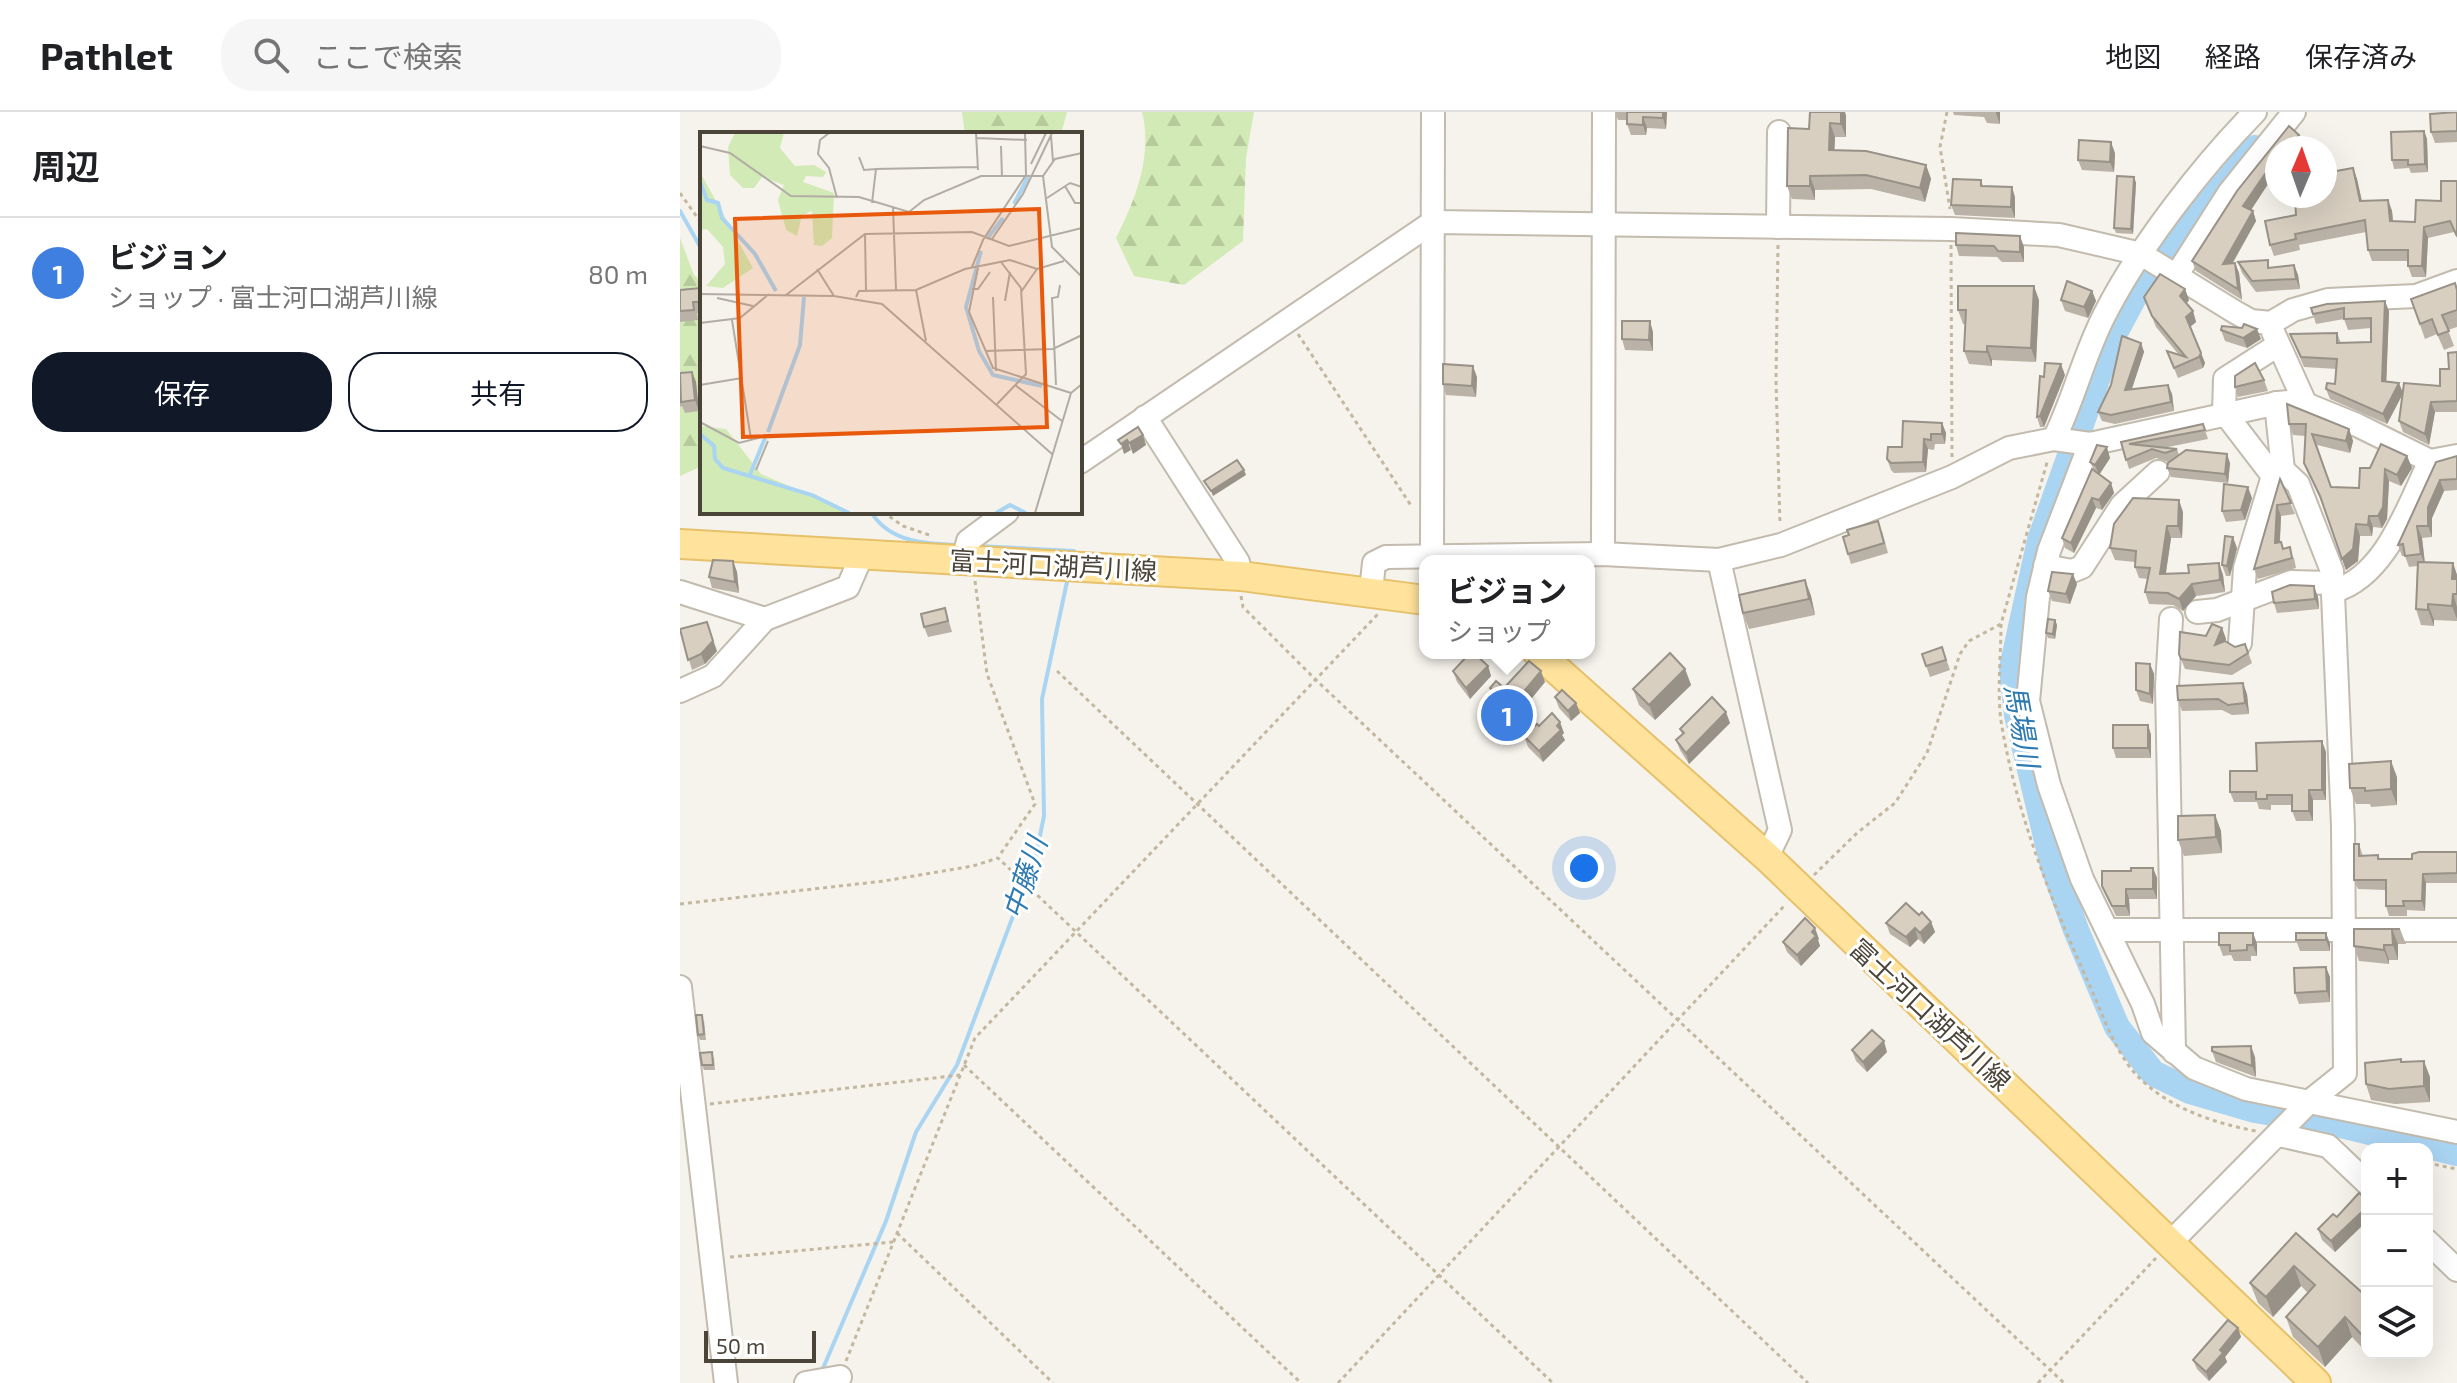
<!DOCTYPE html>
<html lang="ja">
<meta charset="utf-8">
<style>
body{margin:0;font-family:"Exo 2","Noto Sans JP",sans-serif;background:#f6f6f6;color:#202124}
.controls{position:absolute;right:24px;bottom:24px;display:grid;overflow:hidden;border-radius:16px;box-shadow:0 8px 32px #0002}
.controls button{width:72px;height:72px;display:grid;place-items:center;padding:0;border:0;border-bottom:2px solid #e0e0e0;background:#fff;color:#202124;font:40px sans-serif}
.compass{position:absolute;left:1585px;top:24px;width:72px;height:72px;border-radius:50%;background:#fff;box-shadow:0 8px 32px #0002;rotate:2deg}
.scale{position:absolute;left:24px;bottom:20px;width:112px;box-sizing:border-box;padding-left:8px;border:4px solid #4b4439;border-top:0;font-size:22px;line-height:28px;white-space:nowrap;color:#4b4439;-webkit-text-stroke:6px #fff;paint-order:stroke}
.you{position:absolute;left:904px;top:756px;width:28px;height:28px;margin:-20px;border:6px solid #fff;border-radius:50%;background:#1a73e8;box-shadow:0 0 0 12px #1a73e833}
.badge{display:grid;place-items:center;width:52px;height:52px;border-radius:50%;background:#111827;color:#fff;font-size:26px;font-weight:700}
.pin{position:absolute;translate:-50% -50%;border:4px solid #fff;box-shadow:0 2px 8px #0006}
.popup{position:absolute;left:739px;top:443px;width:176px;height:104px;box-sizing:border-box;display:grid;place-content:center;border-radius:16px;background:#fff;filter:drop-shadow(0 2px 6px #0005);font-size:26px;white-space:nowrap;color:#757577}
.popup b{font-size:30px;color:#202124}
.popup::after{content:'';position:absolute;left:50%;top:100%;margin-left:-16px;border:16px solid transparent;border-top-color:#fff}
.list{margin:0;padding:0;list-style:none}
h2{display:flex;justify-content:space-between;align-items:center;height:104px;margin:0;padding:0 32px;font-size:34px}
h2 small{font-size:26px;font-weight:400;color:#757577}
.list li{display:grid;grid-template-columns:52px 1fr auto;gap:24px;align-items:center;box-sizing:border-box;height:112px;padding:0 32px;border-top:2px solid #e0e0e0}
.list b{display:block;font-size:30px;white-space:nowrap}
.list p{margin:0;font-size:26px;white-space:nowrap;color:#757577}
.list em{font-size:26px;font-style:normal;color:#757577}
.actions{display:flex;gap:16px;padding:24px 32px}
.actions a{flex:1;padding:18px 0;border:2px solid #111827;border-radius:32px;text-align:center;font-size:28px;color:#111827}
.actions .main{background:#111827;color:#fff}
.icon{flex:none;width:44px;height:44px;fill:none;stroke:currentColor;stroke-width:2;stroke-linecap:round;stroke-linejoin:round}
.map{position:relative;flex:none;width:1777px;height:1271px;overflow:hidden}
header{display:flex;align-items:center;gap:48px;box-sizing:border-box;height:112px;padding:0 40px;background:#fff;border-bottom:2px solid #e0e0e0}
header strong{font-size:38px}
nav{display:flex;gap:44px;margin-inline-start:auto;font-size:28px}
.search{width:560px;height:72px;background:#f6f6f6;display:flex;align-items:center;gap:20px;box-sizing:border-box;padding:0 28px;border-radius:32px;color:#757577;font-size:30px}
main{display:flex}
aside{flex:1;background:#fff}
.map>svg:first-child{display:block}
.forest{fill:url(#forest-firs)}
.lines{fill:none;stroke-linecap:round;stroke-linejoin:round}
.stream{stroke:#a9d4f2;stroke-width:4}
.river{stroke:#a9d4f2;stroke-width:26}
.minor-casing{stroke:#c2bbae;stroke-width:26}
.major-casing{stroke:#e6c16a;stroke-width:32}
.path{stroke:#c4b79f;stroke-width:3;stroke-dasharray:4 4;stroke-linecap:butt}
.minor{stroke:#fff;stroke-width:22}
.major{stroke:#ffe39c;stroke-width:28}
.wall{fill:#bab2a6}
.shaded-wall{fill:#979187}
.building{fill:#d8cfc1;stroke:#979187;stroke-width:2}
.labels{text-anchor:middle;stroke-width:6;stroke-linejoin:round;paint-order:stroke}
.street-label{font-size:26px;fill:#4b4439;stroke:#fff}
.water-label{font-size:28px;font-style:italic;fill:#2e7ab2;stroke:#fff}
.inset-river{fill:none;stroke:#a9d4f2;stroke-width:4}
.inset-road{fill:none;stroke:#b2ada4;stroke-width:2}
.view{fill:#e8590c;fill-opacity:0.15;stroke:#e8590c;stroke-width:4}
.inset-edge{fill:none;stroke:#4b4439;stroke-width:4}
</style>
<header>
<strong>Pathlet</strong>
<div class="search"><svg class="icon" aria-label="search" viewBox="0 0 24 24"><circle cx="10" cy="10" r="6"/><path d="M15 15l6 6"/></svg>ここで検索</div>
<nav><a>地図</a><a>経路</a><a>保存済み</a></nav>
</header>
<main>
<aside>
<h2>周辺<small></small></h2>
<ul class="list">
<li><span class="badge" style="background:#3f7fe0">1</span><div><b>ビジョン</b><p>ショップ · 富士河口湖芦川線</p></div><em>80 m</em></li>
</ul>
<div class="actions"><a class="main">保存</a><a>共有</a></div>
</aside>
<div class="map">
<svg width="1777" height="1271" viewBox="0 0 1777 1271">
<defs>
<pattern id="forest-firs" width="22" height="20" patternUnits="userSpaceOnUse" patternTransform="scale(2)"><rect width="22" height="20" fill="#d2eab5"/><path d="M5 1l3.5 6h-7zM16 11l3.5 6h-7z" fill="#b6ca9c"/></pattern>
</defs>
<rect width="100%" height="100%" fill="#f6f3ec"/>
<g class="forest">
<path d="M282 0H387L381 22H285Z"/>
<path d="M462 0H574L566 46 563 129 504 173 454 164 436 126C455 89 473 43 462 0Z"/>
<path d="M0 126 14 163 22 170V354L0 364Z"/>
</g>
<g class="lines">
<g class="stream">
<path d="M0 99 22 138"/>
<path d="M191 400C210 431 247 432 280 433"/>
<path d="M297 434 394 439 393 445"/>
<path d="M141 1261 206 1109 236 1020 277 953 356 743 364 704 362 587 388 465"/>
</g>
<path class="river" d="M1575 36 1460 174 1431 228 1360 428 1332 556 1337 603 1373 754 1396 818 1437 915 1473 961 1510 979 1575 998 1657 1012 1777 1041"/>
<defs>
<g id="minor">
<path d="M1098 115 1099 20"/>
<path d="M1496 164 1549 81 1614 0"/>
<path d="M1593 220 1626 293"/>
<path d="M1596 291 1603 358"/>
<path d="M465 305 558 450 561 464"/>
<path d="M1374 327C1394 287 1404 242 1425 202 1459 135 1522 54 1575 0"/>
<path d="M1410 332 1369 439 1358 485 1348 589 1369 673 1402 767 1463 892 1473 921 1514 956 1566 977 1777 1020"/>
<path d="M400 350 753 110 1271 117 1379 123 1461 142 1555 200 1571 209 1591 211 1613 198 1648 188 1736 184 1777 169"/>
<path d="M752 442 753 0"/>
<path d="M923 442 924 0"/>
<path d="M1039 448 1100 718 1087 745"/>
<path d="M283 449 288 429 327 400"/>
<path d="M1365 454 1392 459 1402 455 1442 393 1478 360"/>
<path d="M691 479 694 451 706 445 923 442 1039 448 1101 433 1272 365 1329 336 1374 327 1410 332 1598 291 1618 289 1677 313 1750 349 1777 344"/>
<path d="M1654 479C1706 464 1728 394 1750 349"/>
<path d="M0 480 85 507"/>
<path d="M1517 500 1537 498 1611 470 1651 471"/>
<path d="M1491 507 1487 574 1494 940"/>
<path d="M1560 531 1565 456 1593 364"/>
<path d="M0 579 33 564 85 507 168 475 182 443"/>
<path d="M1428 818H1777"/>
<path d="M0 875 46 1271"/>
<path d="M1599 1023 1648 1034 1687 1071"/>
<path d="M1747 1129 1777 1158"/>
<path d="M1491 1130 1630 989 1665 961 1663 714 1652 459 1618 372 1603 358 1593 364 1544 300 1545 267 1598 233"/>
<path d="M126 1271 160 1265"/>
</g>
<g id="major">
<path d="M0 432 561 464 745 488"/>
<path d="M858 541 1087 745 1636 1271"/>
</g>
</defs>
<use href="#minor" class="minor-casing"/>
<use href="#major" class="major-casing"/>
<g class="path">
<path d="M1267 0 1260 35 1270 97"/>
<path d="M0 81 22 112"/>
<path d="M1098 133 1096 268 1100 413"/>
<path d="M1271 133 1272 345"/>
<path d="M618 222 732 395"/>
<path d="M203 400 223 414 252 424"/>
<path d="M295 469 307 562 355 692 319 744"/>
<path d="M561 484 563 495 636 568 1384 1271"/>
<path d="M1321 512C1321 543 1317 578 1321 609 1336 701 1371 788 1409 872 1422 900 1433 935 1453 959 1483 994 1532 1011 1576 1019"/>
<path d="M377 559 1128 1271"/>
<path d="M1134 763 1177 721 1215 691 1247 641 1280 542 1289 529 1321 512 1368 347"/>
<path d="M0 792 204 769 293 754 318 746 873 1271"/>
<path d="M284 953 621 1271"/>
<path d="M30 992 280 963"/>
<path d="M1747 1051 1777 1057"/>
<path d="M217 1121 373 1271"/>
<path d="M50 1145 213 1130"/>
<path d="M166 1249 295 926 698 502"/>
<path d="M658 1271 1106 792"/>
<path d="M1358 1271 1476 1146"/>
</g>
<use href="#minor" class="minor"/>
<use href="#major" class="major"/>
</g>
<g class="wall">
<path d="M935 0H987L986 17 967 16 966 23H951L947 12V8H938Z"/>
<path d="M1273 0H1320V12L1307 11 1304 5 1274 3Z"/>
<path d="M1777 0V30L1755 31 1751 20Z"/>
<path d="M1166 3V25H1155L1154 38 1246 53 1251 67 1245 90 1191 77 1135 78V88L1112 87 1107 74 1129 17Z"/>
<path d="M1609 14 1619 23 1623 33 1620 36H1597V74L1595 77 1588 72 1571 98 1573 99 1576 109 1553 151H1555L1559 161 1562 188 1516 159 1512 149 1557 79Z"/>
<path d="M1744 19 1747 27 1748 60 1731 61 1729 56 1714 57 1712 48Z"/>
<path d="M1435 41 1434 60 1402 58 1398 48Z"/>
<path d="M1673 56 1677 67 1682 89 1708 88 1712 99 1713 110H1735L1761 89 1777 69V126L1774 120 1748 126 1746 165H1732L1728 154V149H1692L1688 138 1686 120 1619 133 1620 138 1594 144 1590 133 1616 103 1632 86Z"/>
<path d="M1454 65 1456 71 1453 122 1436 121 1434 116Z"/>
<path d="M1301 68 1303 74 1335 85V106L1275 103 1271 93Z"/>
<path d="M1276 133 1344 135V150H1322L1317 145 1279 144Z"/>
<path d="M1558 150 1591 156 1614 153 1618 163 1620 177 1576 180 1562 161Z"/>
<path d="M20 176 22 181V201H17L18 208 0 210V178Z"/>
<path d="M1505 177 1509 188 1506 192 1513 199 1516 210 1510 215 1525 251 1523 256 1498 266 1487 239 1499 243 1476 215 1464 185Z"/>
<path d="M1777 178V215L1768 218 1774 234 1764 238 1757 222 1745 227 1731 187Z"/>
<path d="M1412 179 1416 189 1408 206 1385 199 1381 188Z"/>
<path d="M1359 188 1356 250 1312 248V254L1289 252 1284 239 1285 212H1283L1278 198Z"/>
<path d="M1647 192 1709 199 1706 269 1723 280 1760 274 1777 240V300H1755L1749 333 1723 320 1719 309 1723 282 1707 312 1650 287 1646 277 1655 272 1657 257 1624 255 1610 222 1657 221 1661 231 1691 230V216L1668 218 1664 207 1636 212 1633 202Z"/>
<path d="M1541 218 1581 227 1567 236 1545 229Z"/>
<path d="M973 220V239L945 238 942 227Z"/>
<path d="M1461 231 1464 240 1452 277 1488 273 1492 282 1494 299 1435 312 1422 309 1418 300Z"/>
<path d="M12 260 16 270 19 299 5 301 2 294 0 295V261Z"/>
<path d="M1385 263 1364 315H1360L1357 305Z"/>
<path d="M797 265 796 285 766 283 763 272Z"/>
<path d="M1584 268 1588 279 1558 285 1555 275Z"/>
<path d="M1607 292 1669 317 1673 329 1670 341 1637 333 1651 375 1679 376 1690 356 1727 344 1732 356 1721 374 1709 369 1707 407 1702 416 1693 415 1692 424H1680L1678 449 1666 458 1644 394 1624 351 1625 324 1613 323 1609 312Z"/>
<path d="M1262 311 1266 321 1265 332H1255L1254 338 1248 337 1246 360 1214 361 1211 358 1207 347 1222 335Z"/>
<path d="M1523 312 1528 327 1483 336 1497 337 1499 343 1550 351 1548 371 1491 365 1487 356 1488 350 1476 346 1449 357 1441 330Z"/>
<path d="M1777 344V378L1764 379 1752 406V425L1742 426 1745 450 1773 451 1777 463V509L1754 508V514L1741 513 1736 497 1737 454 1729 455 1725 444H1722L1718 433 1756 350Z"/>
<path d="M1430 346 1419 363 1431 371 1434 381 1422 398 1416 396 1394 441 1385 436 1382 426 1414 358 1410 350Z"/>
<path d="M1600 367 1615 402 1601 404 1600 430H1601L1604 437 1614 446 1616 456 1578 467 1574 457Z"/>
<path d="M1572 386 1565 408 1546 410 1542 399Z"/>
<path d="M1503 400 1502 426H1491L1486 461H1509L1539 451 1543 463 1545 480 1516 484 1503 499 1493 493 1469 492 1465 480 1468 467 1459 466 1455 455V450L1435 448 1430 436Z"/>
<path d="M1202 419 1208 441 1171 452 1168 442 1169 423Z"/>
<path d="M1557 436 1550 464H1546L1542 453Z"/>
<path d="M53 449 57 460 59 481 32 476 29 465Z"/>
<path d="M1125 468 1131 484 1135 503 1069 517 1063 501Z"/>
<path d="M1397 472 1390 492 1372 489 1368 479Z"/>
<path d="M1638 485 1639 497 1597 501 1594 491Z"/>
<path d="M265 496 272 520 248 525 244 515Z"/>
<path d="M1375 508 1377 513 1375 527 1368 526 1366 521Z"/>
<path d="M1542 516 1546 527 1545 529 1555 535 1565 532 1572 551 1552 563 1505 557 1499 542 1526 524Z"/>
<path d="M0 517 37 539 25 552 12 558Z"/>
<path d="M1262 535 1270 558 1250 565 1242 542Z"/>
<path d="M1470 552 1474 562 1473 592 1460 589 1456 578Z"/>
<path d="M808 554 811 564 790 587 777 570 773 559Z"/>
<path d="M1005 557 1011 573 975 608 959 593 953 577Z"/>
<path d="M865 570 847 592 849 597 826 619 811 604 807 593 814 587 810 576H824Z"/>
<path d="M1567 582 1569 602 1552 603 1542 598 1502 599 1498 588Z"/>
<path d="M875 585 896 591 900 601 891 609 879 596Z"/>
<path d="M1050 611 1009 652 1000 638 996 628 1002 622 1000 617Z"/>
<path d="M1468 613 1471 623V646H1436L1433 636Z"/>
<path d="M859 614 884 621 882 623 885 628 863 650 848 635 844 624Z"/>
<path d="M1646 640V688H1633V709H1616L1612 699V693H1591V698L1579 697 1577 690H1554L1550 680 1577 659Z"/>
<path d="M1717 665V693L1691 695 1690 692H1676L1670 676Z"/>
<path d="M1535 703 1541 719 1542 741 1504 744 1498 728Z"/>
<path d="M1679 732 1683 744 1698 743 1700 747H1732L1777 740V771H1746L1745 799 1727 798V804H1709L1706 794V778L1678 777 1674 768Z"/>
<path d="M1473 756 1477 766V787H1449L1450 804H1436L1422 774 1451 759Z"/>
<path d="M1239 803 1251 810 1255 820 1244 832 1238 827 1230 835 1210 822 1206 811Z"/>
<path d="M1674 817H1720L1726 832H1718V848H1709V852L1679 849 1674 834Z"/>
<path d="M1573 821 1577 832V844H1571V849H1554L1551 843 1543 844 1539 833Z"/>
<path d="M1646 821 1650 832V839H1620L1616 828Z"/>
<path d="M1139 827 1138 828 1140 834 1121 854 1107 840 1103 830Z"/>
<path d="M1650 865V890L1619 892 1615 881Z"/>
<path d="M24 908 26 928H20L18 923Z"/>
<path d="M1172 938 1207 940 1187 960 1176 949Z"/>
<path d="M1532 939 1575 945 1576 965 1536 950Z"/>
<path d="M34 945 35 958H24L22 953Z"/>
<path d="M1721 947 1722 950 1750 965V990L1715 992 1691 988 1686 972Z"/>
<path d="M1687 1088V1109L1655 1140 1642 1128 1638 1117Z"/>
<path d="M1616 1121 1687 1185V1241L1672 1225 1645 1255 1613 1225 1606 1205 1628 1181 1621 1174 1593 1205 1578 1191 1570 1171Z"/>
<path d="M1558 1216 1561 1225 1545 1245 1547 1250 1529 1269 1517 1257 1513 1248Z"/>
</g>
<g class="shaded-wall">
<path d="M983 0H987L986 17 983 6Z"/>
<path d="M1161 0H1165L1166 3V25L1161 12Z"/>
<path d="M1316 0H1320V12L1316 1Z"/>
<path d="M963 5 967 16 966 23 963 13Z"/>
<path d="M1150 11 1155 25 1154 52 1149 38Z"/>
<path d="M1744 19 1747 27 1748 60 1745 52Z"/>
<path d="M1619 23 1623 33 1620 36H1608Z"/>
<path d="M1431 30 1435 41 1434 60 1430 50Z"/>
<path d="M1246 53 1251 67 1245 90 1240 76Z"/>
<path d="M1673 56 1677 67 1684 100 1680 89Z"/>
<path d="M1597 59V74L1595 77 1591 67Z"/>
<path d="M1585 62 1588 72 1567 104 1563 94Z"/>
<path d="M1130 64 1135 78V88L1130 74Z"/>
<path d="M1454 65 1456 71 1453 122 1451 117Z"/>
<path d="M1332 75 1335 85V106L1331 95Z"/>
<path d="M1708 88 1712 99 1714 120 1710 109Z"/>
<path d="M1573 99 1576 109 1546 162 1543 152Z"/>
<path d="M1744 115 1748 126 1746 165 1742 154Z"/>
<path d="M1340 124 1344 135V150L1340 140Z"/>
<path d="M1555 151 1559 161 1562 188 1558 177Z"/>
<path d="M1614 153 1618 163 1620 177 1616 167Z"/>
<path d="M1354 174 1359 188 1356 250 1351 236Z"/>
<path d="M1505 177 1509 188 1504 195 1500 184Z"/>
<path d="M1412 179 1416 189 1408 206 1404 195Z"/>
<path d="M1705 189 1709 199 1706 279 1702 269Z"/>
<path d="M1513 199 1516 210 1510 215 1506 205Z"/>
<path d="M970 209 973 220V239L969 228Z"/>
<path d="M1577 217 1581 227 1567 236 1563 226Z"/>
<path d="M1461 231 1464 240 1448 288 1445 278Z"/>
<path d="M1307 234 1312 248V254L1307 240Z"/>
<path d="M1521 241 1525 251 1523 256 1519 245Z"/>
<path d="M1381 252 1385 263 1364 315 1360 304Z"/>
<path d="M793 254 797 265 796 285 792 274Z"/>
<path d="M12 260 16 270 19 299 15 288Z"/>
<path d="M1719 271 1723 281 1707 312 1703 302Z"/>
<path d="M1488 273 1492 282 1494 299 1491 290Z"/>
<path d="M1751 290 1755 300 1749 333 1745 322Z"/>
<path d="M1262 311 1266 321 1265 332 1262 322Z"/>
<path d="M1669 317 1673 329 1670 341 1666 329Z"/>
<path d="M463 323 466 333 453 342 449 331Z"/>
<path d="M1244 327 1248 337 1246 360 1243 350Z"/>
<path d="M447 328 451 338 444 342 441 332Z"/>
<path d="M1427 335 1430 346 1419 363 1415 353Z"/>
<path d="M1547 342 1550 351 1548 371 1545 362Z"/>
<path d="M1727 344 1732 356 1721 374 1717 363Z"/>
<path d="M1705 357 1709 369 1707 407 1702 416 1698 404Z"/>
<path d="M564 358 566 363 533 384 531 379Z"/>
<path d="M1760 368 1764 379 1752 406V425L1748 414V395Z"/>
<path d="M1431 371 1434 381 1422 398 1419 388Z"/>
<path d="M1568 375 1572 386 1565 408 1561 398Z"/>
<path d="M1412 386 1416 396 1394 441 1391 431Z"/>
<path d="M1499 388 1503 400 1502 426 1498 414Z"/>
<path d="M1597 393 1601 404 1599 442 1595 431Z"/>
<path d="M1689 404 1693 415 1692 424 1688 413Z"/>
<path d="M1676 412 1680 424 1678 449 1666 458 1662 447Z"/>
<path d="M1487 414 1491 426 1484 473 1480 462Z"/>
<path d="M1737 414 1742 426 1745 454 1741 442Z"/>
<path d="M1553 425 1557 436 1550 464 1547 454Z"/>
<path d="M53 449 57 460 59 481 55 470Z"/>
<path d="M1539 451 1543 463 1545 480 1540 468Z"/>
<path d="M1773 451 1777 463V481L1772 467Z"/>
<path d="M1393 462 1397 472 1390 492 1386 482Z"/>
<path d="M1125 468 1131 484 1135 503 1129 487Z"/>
<path d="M1512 472 1516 484 1503 499 1499 487Z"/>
<path d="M1634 474 1638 485 1639 497 1635 487Z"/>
<path d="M1773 482 1777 495V507L1772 494Z"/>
<path d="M1748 492 1754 508V514L1748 498Z"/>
<path d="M1375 508 1377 513 1375 527 1373 522Z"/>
<path d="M27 510 37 539 25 552 21 542Z"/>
<path d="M1542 516 1546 527 1538 543 1535 533Z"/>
<path d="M1470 552 1474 562 1473 592 1470 582Z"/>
<path d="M808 554 811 564 790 587 786 576Z"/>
<path d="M1005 557 1011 573 975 608 969 593Z"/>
<path d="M861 559 865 570 847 592 849 597 826 619 822 608Z"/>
<path d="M1563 571 1567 582 1569 602 1565 591Z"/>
<path d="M896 591 900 601 891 609 888 599Z"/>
<path d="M1046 600 1050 611 1009 652 1006 641Z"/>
<path d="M880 610 884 621 882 623 885 628 863 650 859 639Z"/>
<path d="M1468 613 1471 623V646L1468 636Z"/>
<path d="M1642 629 1646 640V688L1642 678Z"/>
<path d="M1711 649 1717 665V693L1711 677Z"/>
<path d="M1629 678 1633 688V709L1629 699Z"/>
<path d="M1535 703 1541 719 1542 741 1536 725Z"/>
<path d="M1473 756 1477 766V787L1473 777Z"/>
<path d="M1743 762 1746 771 1745 799 1742 789Z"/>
<path d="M1446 777 1449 787 1450 804 1446 794Z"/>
<path d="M1251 810 1255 820 1244 832 1240 821Z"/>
<path d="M1135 816 1139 827 1138 828 1140 834 1121 854 1117 843Z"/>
<path d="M1235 816 1238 827 1230 835 1226 825Z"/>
<path d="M1712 817 1718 832V848L1713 833Z"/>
<path d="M1573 821 1577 832V844L1573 833Z"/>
<path d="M1646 821 1650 832V839L1646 828Z"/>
<path d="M1704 833 1709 848V852L1704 838Z"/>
<path d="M1646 855 1650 865V890L1647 879Z"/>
<path d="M1204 929 1207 940 1187 960 1183 950Z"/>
<path d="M1571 934 1575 945 1576 965 1572 954Z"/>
<path d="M1744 949 1750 965V990L1744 974Z"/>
<path d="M1687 1095V1109L1655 1140 1651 1129Z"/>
<path d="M1614 1154 1621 1174 1593 1205 1586 1185Z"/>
<path d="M1665 1205 1672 1225 1645 1255 1638 1235Z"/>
<path d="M1558 1216 1561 1225 1545 1245 1547 1250 1529 1269 1526 1260 1540 1238Z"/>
<path d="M1687 1216V1238L1681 1222Z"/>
</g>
<g class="building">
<path d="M947 0H983V6L963 5V13L947 12Z"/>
<path d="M1130 0H1161V12L1150 11 1149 38 1186 39 1246 53 1240 76 1186 63 1130 64V74H1107L1108 16 1129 17Z"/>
<path d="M1777 0V19L1751 20 1750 2Z"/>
<path d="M1609 14 1619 23 1608 36H1597V59L1591 67 1585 62 1563 94 1573 99 1543 152 1555 151 1558 177 1512 149 1557 79Z"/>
<path d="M1744 19 1745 52 1728 53V48H1712L1711 20Z"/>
<path d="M1399 28 1431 30 1430 50 1398 48Z"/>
<path d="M1673 56 1680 89 1708 88 1710 109 1735 110 1736 88 1761 89V69H1777V124L1770 109 1744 115 1742 154H1728V138H1688L1685 108 1615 122 1616 127 1590 133 1585 109 1616 103 1615 87 1632 86 1631 84H1645V61Z"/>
<path d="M1437 64 1454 65 1451 117 1434 116Z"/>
<path d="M1273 67 1301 68V74L1332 75 1331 95 1271 93Z"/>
<path d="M1276 121 1340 124V140L1318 139 1314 134 1276 133Z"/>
<path d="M1588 148V156L1614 153 1616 167 1572 169 1558 150Z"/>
<path d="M1480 162 1505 177 1500 184 1513 199 1506 205 1521 241 1519 245 1494 256 1487 239 1506 245 1472 204 1464 185Z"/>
<path d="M1387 169 1412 179 1404 195 1381 188Z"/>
<path d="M1775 171 1777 178V198L1762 203 1769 219 1758 223 1752 207 1740 212 1731 187Z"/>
<path d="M1278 174H1354L1351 236 1307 234V240L1284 239 1286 198H1278Z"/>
<path d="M20 176 21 190H13L14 198 0 199V178Z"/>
<path d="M1705 189 1702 269 1719 271 1703 302 1646 277 1647 271 1655 272 1657 247 1621 245 1610 222 1657 221V231L1691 230V206L1664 207V196L1633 202 1631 196 1647 192Z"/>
<path d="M942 209H970L969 228 942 227Z"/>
<path d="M1564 212 1577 217 1563 226 1541 218 1542 214 1562 216Z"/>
<path d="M1442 224 1461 231 1445 278 1488 273 1491 290 1431 303 1418 300 1431 273Z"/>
<path d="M1777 240V289L1751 290 1745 322 1719 309 1724 271 1760 274V257H1769L1768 241Z"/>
<path d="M1365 251 1381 252 1360 304 1357 305 1360 264 1364 265Z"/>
<path d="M1575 251 1584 268 1555 275V264Z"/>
<path d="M763 252 793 254 792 274 763 272Z"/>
<path d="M12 260 15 288 1 290 0 261Z"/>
<path d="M1607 292 1669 317 1666 329 1632 322 1651 375 1679 376 1680 356H1690L1701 332 1727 344 1717 363 1705 357 1703 395 1698 404H1689L1688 413 1676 412 1673 437 1662 447 1640 384 1624 351 1626 312H1609Z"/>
<path d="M1223 309 1262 311V322H1251V328L1244 327 1243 350 1211 351 1207 347 1208 335H1222Z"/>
<path d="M1523 312 1525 318 1449 332 1497 337 1485 341 1472 337 1446 348 1441 330Z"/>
<path d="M458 315 463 323 449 331 447 328 441 332 438 328Z"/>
<path d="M1417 333 1427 335 1415 353 1410 350Z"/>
<path d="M1506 338 1547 342 1545 362 1487 356 1488 351Z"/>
<path d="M1777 344V367L1760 368 1748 395V414H1737L1741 442 1725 444 1723 432 1718 433 1756 350Z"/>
<path d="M557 348 564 358 531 379 524 369Z"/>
<path d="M1412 357 1431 371 1419 388 1412 386 1391 431 1382 426Z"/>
<path d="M1600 367 1611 391 1597 393 1595 431 1601 430 1603 437 1610 435 1612 446 1574 457Z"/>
<path d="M1544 372 1568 375 1561 398 1542 399Z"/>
<path d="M1453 386 1499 388 1498 414H1487L1480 462 1509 461 1508 453 1539 451 1540 468 1512 472 1499 487 1488 481 1465 480 1470 456 1455 455 1456 439 1430 436 1434 412Z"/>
<path d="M1198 409 1204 431 1168 442 1163 425 1169 423 1167 418Z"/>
<path d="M1545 424 1553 425 1547 454 1542 453Z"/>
<path d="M826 447H832L835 449H823Z"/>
<path d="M33 448 53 449 55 470 29 465Z"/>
<path d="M1738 450 1773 451 1772 467H1777V482H1773L1772 494 1748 492V498L1736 497Z"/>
<path d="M1372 460 1393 462 1386 482 1368 479Z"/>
<path d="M1125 468 1129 487 1063 501 1059 483Z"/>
<path d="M1610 473 1634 474 1635 487 1594 491 1592 480Z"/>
<path d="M265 496 268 509 244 515 241 502Z"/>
<path d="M1368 507 1375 508 1373 522 1366 521Z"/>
<path d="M27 510 33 529 21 542 8 548 0 517Z"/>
<path d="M1532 512 1542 516 1535 533 1545 529 1555 535 1565 532 1568 541 1549 553 1501 547 1499 542 1500 520 1526 524Z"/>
<path d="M1262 535 1266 548 1246 554 1242 542Z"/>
<path d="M790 541H794L808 554 786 576 773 559Z"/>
<path d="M990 541 1005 557 969 593 953 577Z"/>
<path d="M849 549 861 559 841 583 845 587 822 608 807 593 817 584 810 576 816 569 824 576Z"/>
<path d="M1456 551 1470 552V582L1456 578Z"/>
<path d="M1563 571 1565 591 1548 593 1538 587 1498 588 1497 574Z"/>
<path d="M882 578 896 591 888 599 875 585Z"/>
<path d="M1032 585 1046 600 1006 641 996 628 1004 621 1000 617Z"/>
<path d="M872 601 880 610 877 614 881 618 859 639 844 624 857 612 859 614Z"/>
<rect x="1433" y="613" width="35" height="23"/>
<path d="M1642 629V678H1629V699H1612V683H1587V687H1576V680H1550V659H1577L1576 631Z"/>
<path d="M1711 649V677L1685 679V676H1670L1669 652Z"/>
<path d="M1535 703 1536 725 1498 728V704Z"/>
<path d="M1674 732H1679V744L1698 743V747H1732V742L1739 740H1777V761L1743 762 1742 789H1723L1724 794H1706V768H1674Z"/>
<path d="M1451 756H1473V777H1446V794H1432L1422 774V759H1451Z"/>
<path d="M1226 791 1239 803 1242 800 1251 810 1240 821 1235 816 1226 825 1206 811Z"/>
<path d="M1125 806 1135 816 1132 820 1136 824 1117 843 1103 830Z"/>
<path d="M1674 817H1720H1712L1713 833H1704V838L1674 834Z"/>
<path d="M1539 821H1573V833H1567V838L1550 839V833H1539Z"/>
<rect x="1616" y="821" width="30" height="7"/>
<path d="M1646 855 1647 879 1615 881 1614 856Z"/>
<path d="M16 903H22L24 922 18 923Z"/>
<path d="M1192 918 1204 929 1183 950 1172 938Z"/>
<path d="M1571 934 1572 954 1532 939V935Z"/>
<path d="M32 940 33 953H22L20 941Z"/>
<path d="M1721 947V950L1744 949V974L1709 977 1686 972 1685 951Z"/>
<path d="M1679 1081 1687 1088V1095L1651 1129 1638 1117 1653 1102 1657 1105Z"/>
<path d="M1616 1121 1687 1185V1216L1681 1222 1665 1205 1638 1235 1606 1205 1635 1173 1614 1154 1586 1185 1570 1171Z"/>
<path d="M1548 1208 1558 1216 1540 1238 1543 1241 1526 1260 1513 1248Z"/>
</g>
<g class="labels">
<g class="street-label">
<text transform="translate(373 454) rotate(3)" y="9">富士河口湖芦川線</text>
<text transform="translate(1250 903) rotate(43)" y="9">富士河口湖芦川線</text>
</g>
<g class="water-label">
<text transform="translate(1342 614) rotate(80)" y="10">馬場川</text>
<text transform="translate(345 766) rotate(-72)" y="10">中藤川</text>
</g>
</g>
<g transform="translate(20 20)">
<rect width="382" height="382" fill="#f6f3ec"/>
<path d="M35 1H84L80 16 95 34 114 33 126 40 123 45 106 44 103 50 134 61 132 106 122 114 114 113 112 79 102 83 97 104 86 98 78 68 84 53 62 45 54 56H43L30 43 28 15ZM0 40 53 136 23 156 6 154 25 132 23 115 7 97 0 98ZM0 294 26 297 61 342 153 381H0Z" fill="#d2eab5"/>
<path class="inset-river" d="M0 50 7 68 18 71 22 86 55 122 76 159M314 72 328 45M287 107 303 86M281 119 266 175 279 219 293 243 342 254M68 300 100 213 104 165M0 302 14 314 15 327 23 336 112 363 149 381M49 345 65 306M296 381 310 373 326 381"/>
<path class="inset-road" d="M129 1 120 8 118 22 129 36 137 66M276 1 278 38M351 4 353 29M277 6 327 8M0 14 30 21 91 64 159 65 209 80 224 68 281 44H343M301 14 302 45M382 21 355 27 343 44 352 115 382 145M159 25 164 38 176 37M331 32 346 1M365 54 375 71H382M347 66 370 51 382 55M172 71 176 37 277 35M193 75 196 158M165 102 166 159M292 107 323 62 352 1M272 135 283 108 326 43 325 1M278 136 269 180 293 236 371 261M117 137 134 164M272 157H278L290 140M216 158 226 209M321 160 337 137M0 162 134 164 182 172 352 322M86 163 165 102 272 100 309 114 382 96M156 165 159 159 216 158 265 137 310 128 337 137 364 129M293 165 296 239M17 166 53 174M305 169 310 140M32 188 51 307M0 191 40 186 69 162M285 219 353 217 382 203M0 253 42 246M315 253 362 289M356 253 352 166 358 165 360 153M297 272 326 242 321 156 301 130M0 290 39 311 70 303M56 338 68 309M335 381 371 261 382 252"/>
<path class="view" d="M339 77 347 295 43 305 35 87Z"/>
<rect width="382" height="382" class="inset-edge"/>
</g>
</svg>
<div class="controls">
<button>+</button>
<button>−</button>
<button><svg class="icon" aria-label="layers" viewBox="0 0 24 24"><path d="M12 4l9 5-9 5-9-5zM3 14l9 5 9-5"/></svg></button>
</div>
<svg class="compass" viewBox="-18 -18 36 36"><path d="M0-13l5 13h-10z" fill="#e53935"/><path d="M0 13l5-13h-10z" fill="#757577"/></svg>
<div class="scale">50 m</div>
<div class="you"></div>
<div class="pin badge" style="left:827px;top:603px;background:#3f7fe0">1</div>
<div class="popup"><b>ビジョン</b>ショップ</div>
</div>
</main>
